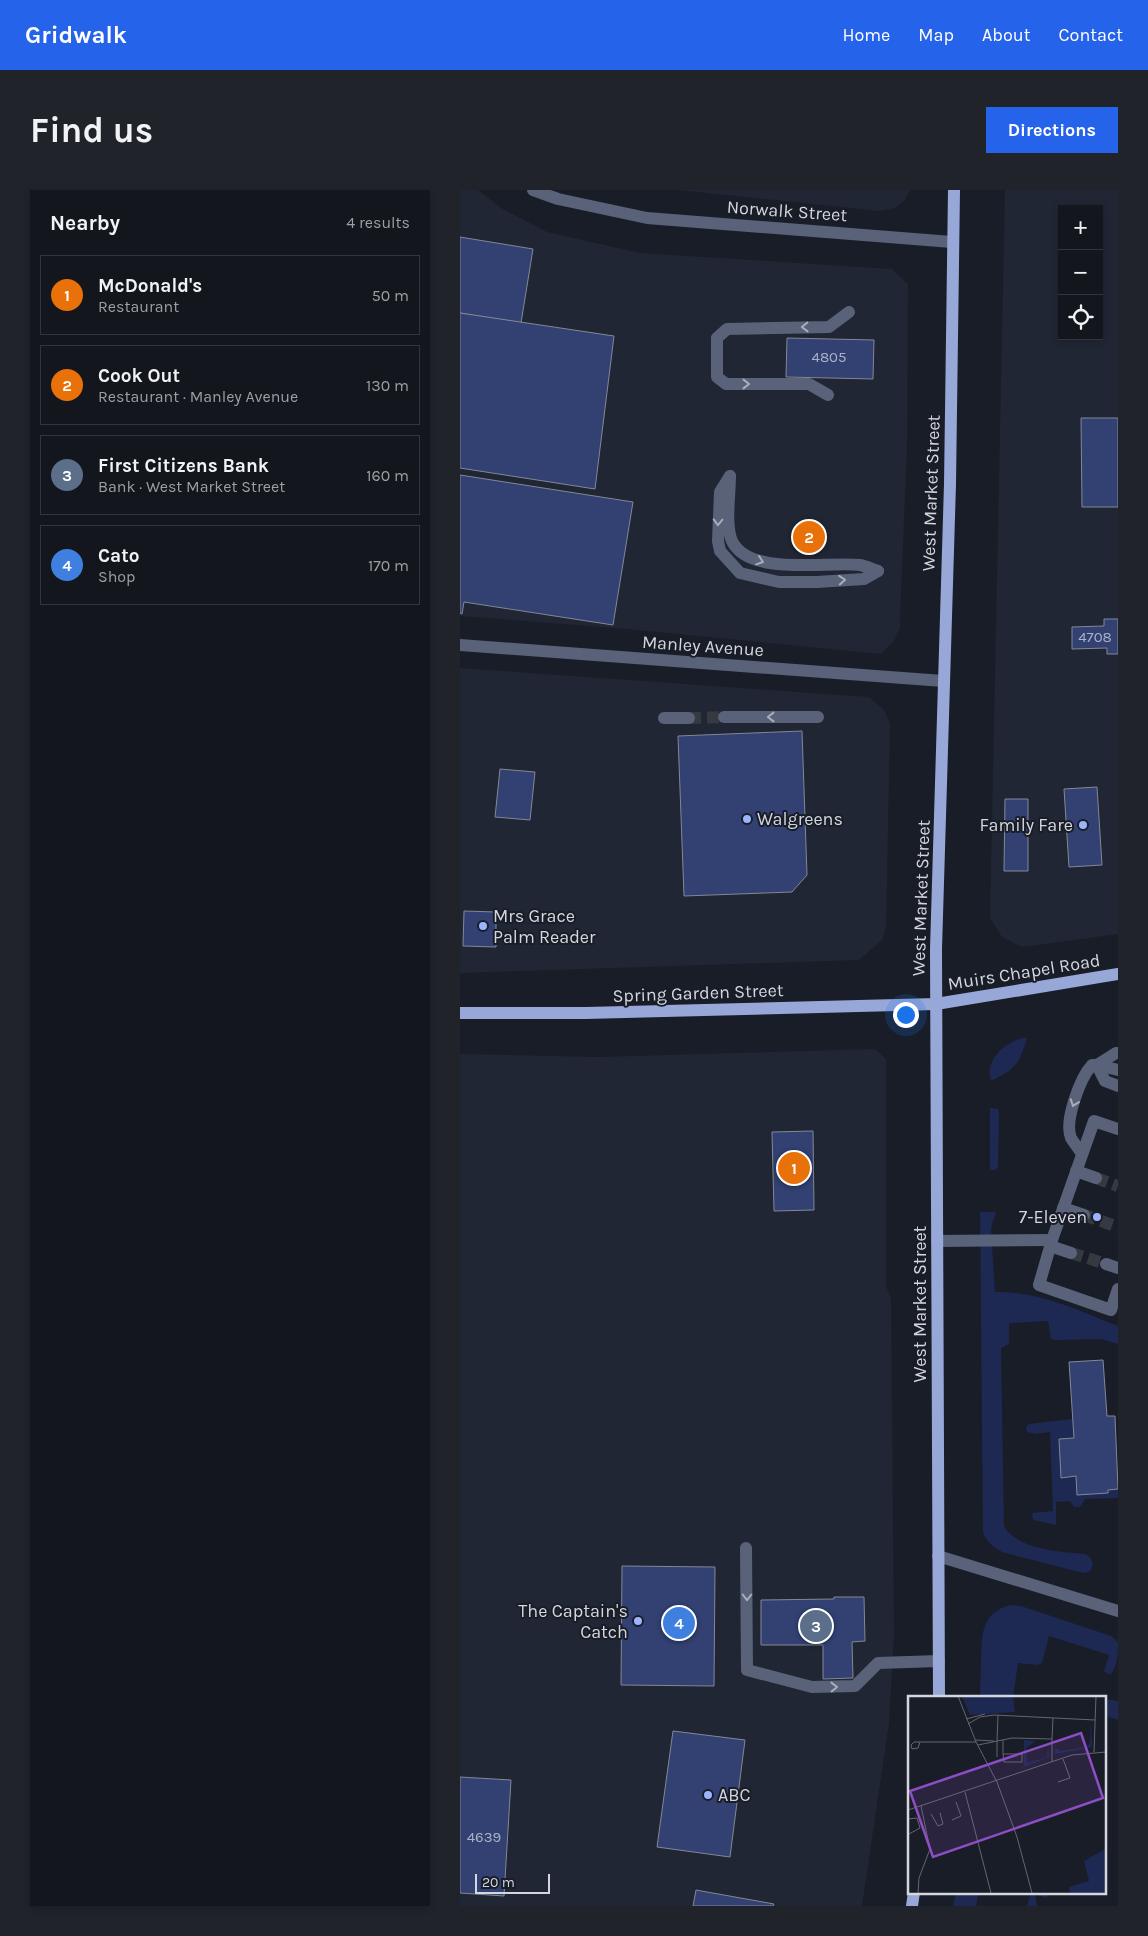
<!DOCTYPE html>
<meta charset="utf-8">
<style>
body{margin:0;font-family:Karla,sans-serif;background:#20232a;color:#f1f3f6}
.controls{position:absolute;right:15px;top:15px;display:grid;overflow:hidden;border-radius:0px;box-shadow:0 2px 8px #0003}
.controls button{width:45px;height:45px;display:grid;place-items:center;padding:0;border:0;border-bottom:1px solid #32353b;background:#13161d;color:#f1f3f6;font:25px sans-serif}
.scale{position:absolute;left:15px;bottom:12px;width:75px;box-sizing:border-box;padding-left:5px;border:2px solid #d4d7de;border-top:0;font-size:14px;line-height:18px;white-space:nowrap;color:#d4d7de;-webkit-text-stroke:4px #191d27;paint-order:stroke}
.you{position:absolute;left:445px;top:824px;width:18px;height:18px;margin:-12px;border:4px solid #fff;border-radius:50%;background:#1a73e8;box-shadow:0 0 0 8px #1a73e833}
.badge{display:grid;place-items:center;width:32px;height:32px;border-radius:50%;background:#2563eb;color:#fff;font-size:16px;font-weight:700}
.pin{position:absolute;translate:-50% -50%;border:2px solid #fff;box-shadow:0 1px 5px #0006}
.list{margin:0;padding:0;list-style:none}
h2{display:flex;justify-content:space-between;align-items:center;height:65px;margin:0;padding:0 20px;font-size:21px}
h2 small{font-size:16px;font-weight:400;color:#9d9fa4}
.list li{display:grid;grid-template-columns:32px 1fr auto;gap:15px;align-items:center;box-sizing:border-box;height:80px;margin:0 10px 10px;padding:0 10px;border:1px solid #32353b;border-radius:0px}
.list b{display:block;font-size:19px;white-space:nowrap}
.list p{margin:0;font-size:16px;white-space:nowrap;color:#9d9fa4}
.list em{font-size:16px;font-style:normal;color:#9d9fa4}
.icon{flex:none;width:28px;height:28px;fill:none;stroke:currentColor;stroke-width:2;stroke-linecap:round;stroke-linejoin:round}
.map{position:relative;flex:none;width:658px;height:1716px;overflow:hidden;border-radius:0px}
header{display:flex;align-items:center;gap:30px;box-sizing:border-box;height:70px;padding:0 25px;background:#2563eb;color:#fff}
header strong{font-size:24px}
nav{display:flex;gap:28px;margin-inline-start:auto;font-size:18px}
.intro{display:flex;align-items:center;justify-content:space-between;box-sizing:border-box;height:120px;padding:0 30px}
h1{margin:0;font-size:35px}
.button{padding:12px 22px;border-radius:0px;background:#2563eb;color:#fff;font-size:18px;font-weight:700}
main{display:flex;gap:30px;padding:0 30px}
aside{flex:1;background:#13161d;border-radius:0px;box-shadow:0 2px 8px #0003}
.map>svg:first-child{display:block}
.built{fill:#202634;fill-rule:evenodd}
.green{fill:#1d2853}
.building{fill:#324172;stroke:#838895}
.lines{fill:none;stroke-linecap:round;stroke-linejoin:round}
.minor-tunnel{stroke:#353942;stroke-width:12;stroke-dasharray:12 6;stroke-linecap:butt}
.minor{stroke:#596279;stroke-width:12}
.major{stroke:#96a7d8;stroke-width:12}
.oneway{stroke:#a9aebb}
.poi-dot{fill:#9cb4fd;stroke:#191d27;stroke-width:2}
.labels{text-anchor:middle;stroke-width:4;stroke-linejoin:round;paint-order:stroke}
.number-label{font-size:15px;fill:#acb2c3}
.street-label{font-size:18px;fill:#d4d7de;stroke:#191d27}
.poi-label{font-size:18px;fill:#d4d7de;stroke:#191d27;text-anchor:start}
.inset-road{fill:none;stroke:#646770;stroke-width:1}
.view{fill:#8d4ec5;fill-opacity:0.15;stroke:#8d4ec5;stroke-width:2.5}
.inset-edge{fill:none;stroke:#d4d7de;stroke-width:2.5}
</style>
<header>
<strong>Gridwalk</strong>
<nav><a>Home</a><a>Map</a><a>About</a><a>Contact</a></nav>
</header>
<div class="intro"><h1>Find us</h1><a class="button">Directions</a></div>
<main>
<aside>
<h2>Nearby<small>4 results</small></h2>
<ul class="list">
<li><span class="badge" style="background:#e8710a">1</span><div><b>McDonald's</b><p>Restaurant</p></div><em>50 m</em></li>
<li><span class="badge" style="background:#e8710a">2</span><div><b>Cook Out</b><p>Restaurant · Manley Avenue</p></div><em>130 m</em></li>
<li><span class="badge" style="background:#5c6f8a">3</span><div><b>First Citizens Bank</b><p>Bank · West Market Street</p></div><em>160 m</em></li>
<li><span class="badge" style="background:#3f7fe0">4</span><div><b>Cato</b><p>Shop</p></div><em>170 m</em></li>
</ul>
</aside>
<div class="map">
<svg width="658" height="1716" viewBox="0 0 658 1716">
<rect width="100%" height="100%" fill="#191d27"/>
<g class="built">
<path d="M0 0H18L41 18 87 42 180 63 432 79 448 94 447 257 440 426V438L433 452 420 464 168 439 0 426Z"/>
<path d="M218 0H450L445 10 435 18 420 21Z"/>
<path d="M545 0H658V744L562 757 542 747 530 728ZM602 19H639V146H602Z"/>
<path d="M0 478 409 507 424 520 430 534 426 737 422 750 399 770 0 783Z"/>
<path d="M415 859 426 869V1097L431 1108 434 1445 429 1533 402 1716H0V864L138 867Z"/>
</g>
<g class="green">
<path d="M563 848H567C559 875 556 878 531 891 524 870 545 852 563 848Z"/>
<path d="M530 918 538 919 539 923 538 977 535 980H530Z"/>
<path d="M520 1022H536L531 1038 535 1102C580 1101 617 1120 658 1136V1154L642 1149 595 1150 591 1149 588 1131 549 1133V1154L541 1158 544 1336C558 1360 601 1362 626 1364 633 1369 635 1376 629 1382L623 1383 542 1362C533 1357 527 1352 523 1342Z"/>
<path d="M613 1229 614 1248 599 1249 601 1287 616 1286 617 1305 648 1303V1300L658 1299V1308L625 1309 620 1317H614L610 1311 596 1312V1335L573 1330 572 1323 593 1321 590 1242 576 1244 567 1242 566 1238 568 1234Z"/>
<path d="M550 1415 561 1416 651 1446 658 1452C658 1465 658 1473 651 1484H648L644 1481 649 1465 589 1446 582 1473 577 1475 558 1473 553 1507H520C520 1494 521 1481 521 1468 522 1442 522 1423 550 1415Z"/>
<path d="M644 1509 658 1511V1530L644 1525Z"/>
<path d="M496 1702H519L516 1716H493Z"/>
<path d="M571 1702H586L587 1708 575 1704 577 1716H567Z"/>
</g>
<g class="building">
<path d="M0 47 73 59 61 133 0 123Z"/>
<path d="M0 123 154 146 135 299 0 278Z"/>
<path d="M327 148 414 150 413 189 326 187Z"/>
<path d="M621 228H658V317H622Z"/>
<path d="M0 285 173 312 153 435 4 412 2 424 0 423Z"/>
<path d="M644 429H658V464H647V458L612 459V437L644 436Z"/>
<path d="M342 541 347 685 332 702 224 706 218 546Z"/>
<path d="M40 579 75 582 70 630 35 627Z"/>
<path d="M637 597 642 675 609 677 604 599Z"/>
<path d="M545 609H568V681H544Z"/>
<path d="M4 721 36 722V757L3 756Z"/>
<path d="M353 941 354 1020 314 1021 312 942Z"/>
<path d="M643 1170 647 1226H655L658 1299 648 1300V1303L617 1305 616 1286 601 1288 599 1249 614 1248 609 1172Z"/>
<path d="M162 1376 255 1377 254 1496 161 1495Z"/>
<path d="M374 1407H404L405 1451 392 1452 393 1488 363 1489V1455H301V1410L374 1409Z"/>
<path d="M213 1541 285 1550 270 1667 197 1657Z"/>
<path d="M0 1587 51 1590 44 1706 0 1703Z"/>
<path d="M236 1700 314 1714 313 1716H233Z"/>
</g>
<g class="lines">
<g class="minor-tunnel">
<path d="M229 528 264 527"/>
<path d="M636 988 658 996"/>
<path d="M624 1025 658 1037"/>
<path d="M611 1063 646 1074"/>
</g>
<g class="minor">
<path d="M73 0 98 9 187 28 492 52"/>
<path d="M368 205 349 194H266L257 187V148L267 139 369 137 389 122"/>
<path d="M270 286 260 302 258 351 260 361 280 383 319 392H357L404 389 418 381"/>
<path d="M270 286C270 303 265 336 272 351 289 387 368 371 400 375 406 376 412 379 418 381"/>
<path d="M0 455 483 491"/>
<path d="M264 527H358"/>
<path d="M204 528H229"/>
<path d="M637 875 645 891 658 896"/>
<path d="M637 875 658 880"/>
<path d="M658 939 634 931 592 1050 579 1095 651 1120 658 1099"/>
<path d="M622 964C619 959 614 953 611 948 604 931 620 888 632 875H637L656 863H658"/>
<path d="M616 981 636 988"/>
<path d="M603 1018 624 1025"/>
<path d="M477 1051 592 1050"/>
<path d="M590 1056 611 1063"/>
<path d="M646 1074 658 1078"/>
<path d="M286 1358 287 1480 352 1497 395 1496 418 1473 479 1471"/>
<path d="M478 1366 658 1421"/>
</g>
<g class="major">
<path d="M0 823H126L476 814 658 784"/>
<path d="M479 1507 476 759 490 294 494 0"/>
<path d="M452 1716 454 1702"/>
</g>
</g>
<defs><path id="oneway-chevron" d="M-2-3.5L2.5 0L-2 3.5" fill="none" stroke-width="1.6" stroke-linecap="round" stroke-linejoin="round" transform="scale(1.25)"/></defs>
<g class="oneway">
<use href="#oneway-chevron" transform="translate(345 137) rotate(179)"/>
<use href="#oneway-chevron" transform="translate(286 194)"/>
<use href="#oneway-chevron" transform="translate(258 332) rotate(92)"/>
<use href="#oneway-chevron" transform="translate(300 371) rotate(19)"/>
<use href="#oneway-chevron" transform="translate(382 390) rotate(-4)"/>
<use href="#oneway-chevron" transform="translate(311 527) rotate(180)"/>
<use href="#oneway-chevron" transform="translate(614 913) rotate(110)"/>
<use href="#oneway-chevron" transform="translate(287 1407) rotate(90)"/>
<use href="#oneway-chevron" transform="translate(374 1497) rotate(-1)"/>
</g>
<g class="poi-dot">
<circle cx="287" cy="629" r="5"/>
<circle cx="623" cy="635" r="5"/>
<circle cx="23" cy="736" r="5"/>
<circle cx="637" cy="1027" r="5"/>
<circle cx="178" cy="1431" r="5"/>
<circle cx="248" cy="1605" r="5"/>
</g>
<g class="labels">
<g class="number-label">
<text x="369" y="172">4805</text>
<text x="635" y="452">4708</text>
<text x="24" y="1652">4639</text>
</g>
<g class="street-label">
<text transform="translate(327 21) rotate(4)" y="6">Norwalk Street</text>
<text transform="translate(471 303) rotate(-88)" y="6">West Market Street</text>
<text transform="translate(243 456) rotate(4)" y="6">Manley Avenue</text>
<text transform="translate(461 708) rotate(-88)" y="6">West Market Street</text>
<text transform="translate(564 782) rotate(-9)" y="6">Muirs Chapel Road</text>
<text transform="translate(238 803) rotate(-2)" y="6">Spring Garden Street</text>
<text transform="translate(460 1114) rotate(-90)" y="6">West Market Street</text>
</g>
<g class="poi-label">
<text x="297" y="635">Walgreens</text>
<text x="613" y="641" text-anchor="end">Family Fare</text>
<text x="33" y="732">Mrs Grace<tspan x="33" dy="21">Palm Reader</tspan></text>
<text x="627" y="1033" text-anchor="end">7-Eleven</text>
<text x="168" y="1427" text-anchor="end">The Captain's<tspan x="168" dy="21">Catch</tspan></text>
<text x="258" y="1611">ABC</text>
</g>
</g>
<g transform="translate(448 1506)">
<rect width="198" height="198" fill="#191d27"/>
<path d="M54 0H105L107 16 62 19ZM183 26 184 51 147 58 148 45V52L152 55 179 51 182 46ZM116 44 128 45 118 52 119 67 139 61 140 51 141 61 109 74 116 70ZM197 153V197H162L161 191 181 185 176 165Z" fill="#1d2853"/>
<path class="inset-road" d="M50 0 68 46 89 86 109 141 124 197M58 23 77 18M60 28 72 21 86 19 187 24M144 43 145 22M67 44 86 45M95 44V58L96 66H114V58H95M89 45 90 19M89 45V61M12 46 10 52 4 53 3 49 6 46H68M70 49 104 42 144 43V66M186 56 188 0M198 66V84M150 86 162 82 155 63M57 96 83 197M0 114 164 59 198 56M23 118 30 130 35 128 32 117M0 123 9 122 12 132 1 138M44 124 53 120 48 106M10 197 11 182 22 153 13 110"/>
<path class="view" d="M173 37 195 102 25 161 2 95Z"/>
<rect width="198" height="198" class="inset-edge"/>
</g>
</svg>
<div class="controls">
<button>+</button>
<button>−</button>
<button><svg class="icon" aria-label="locate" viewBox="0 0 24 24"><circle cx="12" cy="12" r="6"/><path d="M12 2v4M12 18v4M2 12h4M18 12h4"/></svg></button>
</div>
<div class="scale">20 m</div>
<div class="you"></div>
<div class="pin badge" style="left:334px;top:978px;background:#e8710a">1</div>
<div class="pin badge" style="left:349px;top:347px;background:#e8710a">2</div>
<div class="pin badge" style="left:356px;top:1436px;background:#5c6f8a">3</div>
<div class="pin badge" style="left:219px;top:1433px;background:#3f7fe0">4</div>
</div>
</main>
